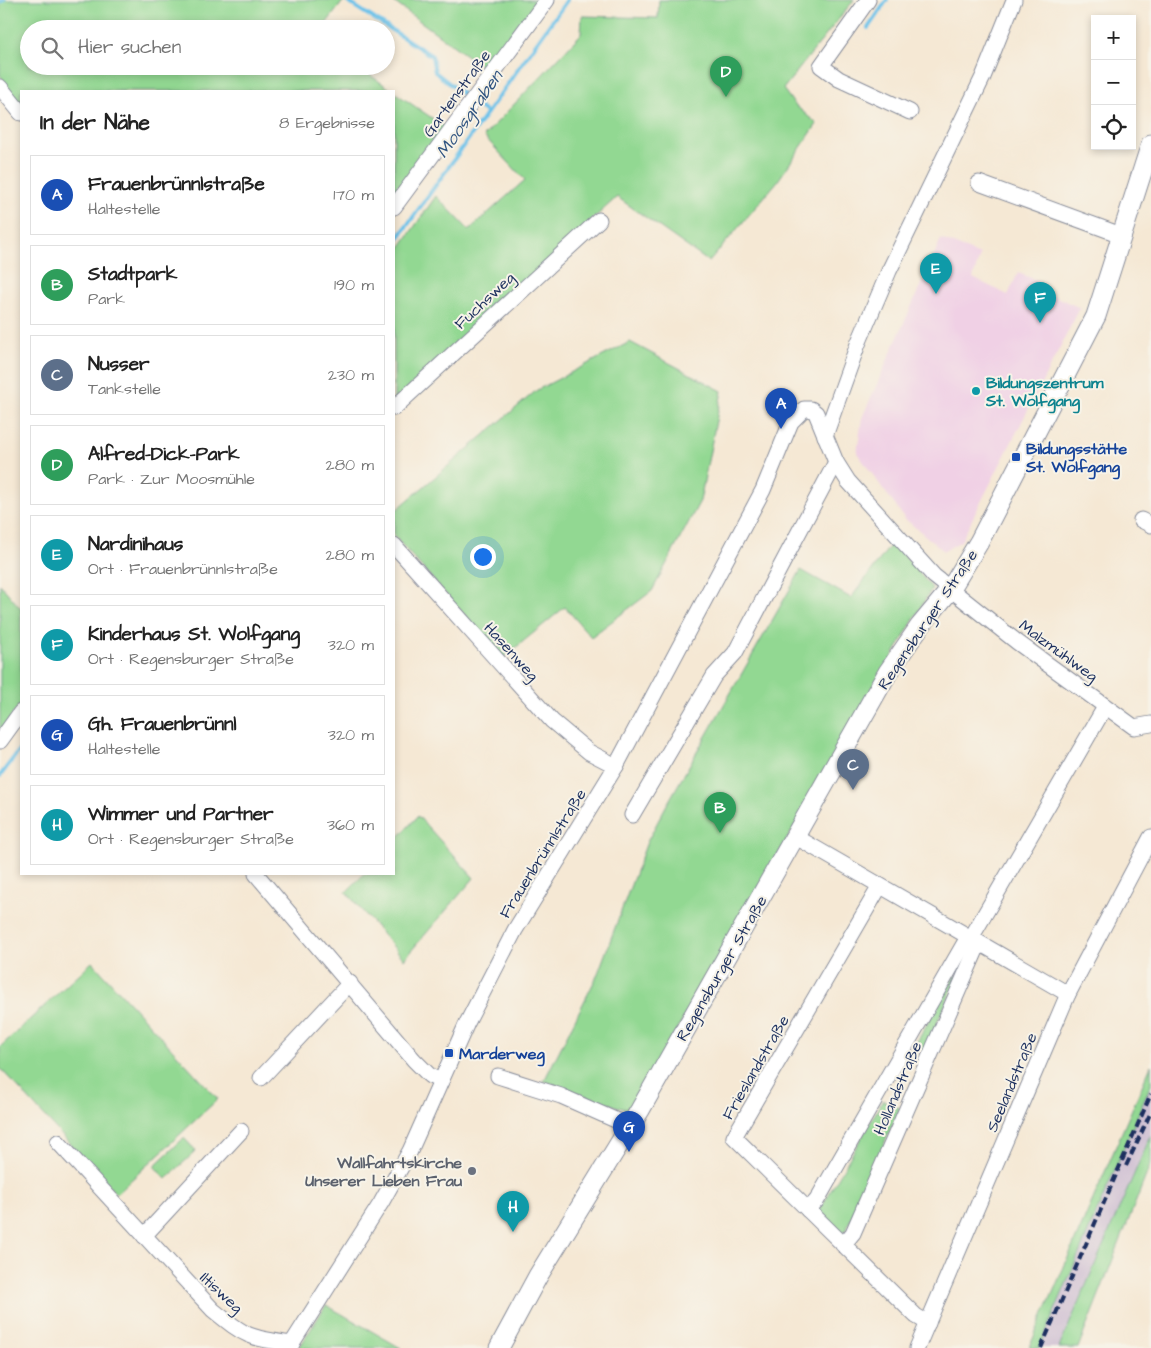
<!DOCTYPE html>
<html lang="de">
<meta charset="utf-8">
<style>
body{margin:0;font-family:"Architects Daughter",sans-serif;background:#f2f2f2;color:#222}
.controls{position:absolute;right:15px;top:15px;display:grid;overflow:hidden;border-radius:0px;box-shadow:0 2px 8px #0003}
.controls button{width:45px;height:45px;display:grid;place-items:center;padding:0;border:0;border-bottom:1px solid #e0e0e0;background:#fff;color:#222;font:25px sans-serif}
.you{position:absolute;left:482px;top:556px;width:18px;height:18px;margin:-12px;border:4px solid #fff;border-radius:50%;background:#1a73e8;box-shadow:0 0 0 8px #1a73e833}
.badge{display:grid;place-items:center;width:32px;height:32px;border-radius:50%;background:#b45309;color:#fff;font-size:16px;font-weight:700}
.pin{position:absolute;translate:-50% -41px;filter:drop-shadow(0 1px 2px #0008)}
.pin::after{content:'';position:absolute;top:26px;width:18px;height:15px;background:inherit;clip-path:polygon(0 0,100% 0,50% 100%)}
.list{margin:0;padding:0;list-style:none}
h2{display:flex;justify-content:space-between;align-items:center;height:65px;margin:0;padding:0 20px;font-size:21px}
h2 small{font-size:16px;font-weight:400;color:#767676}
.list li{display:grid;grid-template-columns:32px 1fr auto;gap:15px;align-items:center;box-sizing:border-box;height:80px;margin:0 10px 10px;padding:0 10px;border:1px solid #e0e0e0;border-radius:0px}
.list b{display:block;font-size:19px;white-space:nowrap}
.list p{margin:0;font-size:16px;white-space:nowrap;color:#767676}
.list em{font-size:16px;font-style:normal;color:#767676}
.icon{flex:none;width:28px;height:28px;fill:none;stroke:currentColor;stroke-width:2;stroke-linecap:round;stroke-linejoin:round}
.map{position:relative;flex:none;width:1151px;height:1348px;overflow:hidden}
.search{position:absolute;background:#fff;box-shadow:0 2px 8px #0003;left:20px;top:20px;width:375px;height:55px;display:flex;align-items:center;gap:12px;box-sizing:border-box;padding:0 18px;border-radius:28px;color:#767676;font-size:19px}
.panel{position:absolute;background:#fff;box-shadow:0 2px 8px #0003;left:20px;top:90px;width:375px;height:785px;border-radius:0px}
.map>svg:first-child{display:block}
.built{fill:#f0d0e5}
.industrial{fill:#cebed2}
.green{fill:#92d892;stroke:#568478}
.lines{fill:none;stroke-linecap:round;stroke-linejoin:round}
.stream{stroke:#6dc3ea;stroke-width:4}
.minor-casing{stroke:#888c99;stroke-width:17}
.tertiary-casing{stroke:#888c99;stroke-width:21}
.minor{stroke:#fff;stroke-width:15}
.tertiary{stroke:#fff;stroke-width:19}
.rail{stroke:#1b2f5e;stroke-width:4;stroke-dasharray:8 4;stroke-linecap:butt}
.culture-dot{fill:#0f9aa8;stroke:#f7f3e8;stroke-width:2}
.transit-dot{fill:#1a4fb4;stroke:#f7f3e8;stroke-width:2}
.worship-dot{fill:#6b7280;stroke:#f7f3e8;stroke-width:2}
.labels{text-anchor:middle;stroke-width:4;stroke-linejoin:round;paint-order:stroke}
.street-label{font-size:16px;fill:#1b2f5e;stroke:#f7f3e8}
.culture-label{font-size:16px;font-weight:bold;fill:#0d838f;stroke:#f7f3e8;text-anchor:start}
.transit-label{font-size:16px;font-weight:bold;fill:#164399;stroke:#f7f3e8;text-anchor:start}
.worship-label{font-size:16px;font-weight:bold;fill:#5b616d;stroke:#f7f3e8;text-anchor:end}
.water-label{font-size:18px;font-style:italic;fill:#305481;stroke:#f7f3e8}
</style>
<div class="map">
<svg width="1151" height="1348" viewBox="0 0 1151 1348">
<rect width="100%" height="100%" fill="#f7f3e8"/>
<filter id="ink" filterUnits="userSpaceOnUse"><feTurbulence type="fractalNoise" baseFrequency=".02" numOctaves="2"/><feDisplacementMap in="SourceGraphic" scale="10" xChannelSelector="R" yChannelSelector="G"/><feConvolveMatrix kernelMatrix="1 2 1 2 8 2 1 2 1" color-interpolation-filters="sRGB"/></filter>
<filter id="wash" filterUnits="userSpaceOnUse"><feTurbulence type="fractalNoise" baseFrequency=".0096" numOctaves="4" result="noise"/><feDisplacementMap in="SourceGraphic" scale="20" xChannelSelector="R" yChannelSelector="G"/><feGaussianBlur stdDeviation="1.12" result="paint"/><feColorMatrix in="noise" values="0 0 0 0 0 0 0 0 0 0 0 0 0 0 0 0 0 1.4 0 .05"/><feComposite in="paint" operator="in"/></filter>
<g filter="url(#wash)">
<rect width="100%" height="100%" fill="#f5e8d4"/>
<path class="built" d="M941 239 980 255 973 278 1008 295 1018 273 1039 281 1037 288 1080 308 961 541 944 551 905 519 857 453 862 418Z"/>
<path class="industrial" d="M1151 1084V1135L1059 1348H1039Z"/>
<g class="green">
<path d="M0 0H344L322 29H29V66H357L393 91H21V106L0 75Z"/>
<path d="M391 0H539L488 71Z"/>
<path d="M659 0H854L783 89 794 104 817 124 777 182 709 262 617 197 394 401V256L436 196 469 230 525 180 484 136 581 34 582 16 658 18Z"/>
<path d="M394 92 445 127 394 196Z"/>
<path d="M630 342 722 391 700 501 652 591 591 637 565 607 503 658 394 536V512L537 390Z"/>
<path d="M893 542 932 588 630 1111 544 1081 597 976 647 842 666 806 801 570 851 598Z"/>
<path d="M0 584 21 609V703L0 732Z"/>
<path d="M418 816 474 878 404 959 346 892 364 874H394V842Z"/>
<path d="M92 962 218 1099 116 1194 0 1068V1047Z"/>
<path d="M955 975 958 976 924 1052 914 1047Z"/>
<path d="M1151 1065V1084L1039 1348H1029Z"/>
<path d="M883 1100 900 1108 846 1230 838 1233 819 1211Z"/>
<path d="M1151 1135V1163L1078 1348H1059Z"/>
<path d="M184 1138 196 1151 166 1179 154 1166Z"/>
<path d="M326 1305 401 1348H299Z"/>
</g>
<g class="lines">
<g class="stream">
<path d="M345 0 432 56 435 72 469 99"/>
<path d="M0 2 4 0"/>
<path d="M868 28 887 0"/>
<path d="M474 103 487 113"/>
<path d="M394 244 567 0"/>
<path d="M0 776 21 748"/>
</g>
</g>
</g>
<g filter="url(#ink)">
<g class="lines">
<defs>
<g id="minor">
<path d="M868 0 821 66 839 79 910 112"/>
<path d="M0 87 21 113"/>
<path d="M979 183 1121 235"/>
<path d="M394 207 547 0"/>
<path d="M394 408 599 220"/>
<path d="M825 436 858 344 889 271 983 77 1014 0"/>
<path d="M1141 520 1151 525"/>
<path d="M394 545 552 721 589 752 616 766"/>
<path d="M0 741 21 712"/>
<path d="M632 815 714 676 735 653 836 462"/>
<path d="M796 837 1068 994"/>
<path d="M256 874 414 1060 430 1076 441 1081"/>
<path d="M880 886 734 1137 916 1316 928 1323"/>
<path d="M971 938 1105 707"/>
<path d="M498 1076 561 1096 631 1127"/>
<path d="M261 1078 350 983"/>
<path d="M58 1142 213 1310C246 1337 249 1338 292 1344"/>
<path d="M808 1210 817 1200 968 937"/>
<path d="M144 1236 241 1131"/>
<path d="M843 1245 853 1233 979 943"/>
<path d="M289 1348 381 1203 410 1151 467 1023 515 930 616 766 763 490 791 422 804 409H811L816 413 836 462 848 481 934 576 1017 642 1134 727 1151 724"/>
<path d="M917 1348 1068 994 1151 837"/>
</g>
<path id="tertiary" d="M499 1348 538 1276 640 1110 888 672 920 626 950 590 979 542 1096 316 1151 144"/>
</defs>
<use href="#minor" class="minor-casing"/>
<use href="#tertiary" class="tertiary-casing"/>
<use href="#minor" class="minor"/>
<use href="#tertiary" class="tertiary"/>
<g class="rail">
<path d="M1126 1166 1151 1112"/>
<path d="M1041 1348 1151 1094"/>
</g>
</g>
</g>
<circle class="culture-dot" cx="976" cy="391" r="5"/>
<g class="transit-dot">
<rect x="1011" y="452" width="10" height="10" rx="2.5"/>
<rect x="444" y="1048" width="10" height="10" rx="2.5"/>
</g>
<circle class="worship-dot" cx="472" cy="1171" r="5"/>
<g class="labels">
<g class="street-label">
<text transform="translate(456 93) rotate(-54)" y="6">Gartenstraße</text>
<text transform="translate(484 300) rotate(-43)" y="6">Fuchsweg</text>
<text transform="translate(927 619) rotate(-56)" y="6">Regensburger Straße</text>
<text transform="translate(1059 650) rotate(36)" y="6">Malzmühlweg</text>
<text transform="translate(512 651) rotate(48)" y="6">Hasenweg</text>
<text transform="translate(542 853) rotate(-58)" y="6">Frauenbrünnlstraße</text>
<text transform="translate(721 968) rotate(-60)" y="6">Regensburger Straße</text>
<text transform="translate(755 1067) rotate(-60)" y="6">Frieslandstraße</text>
<text transform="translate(1011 1082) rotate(-67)" y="6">Seelandstraße</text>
<text transform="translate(897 1088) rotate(-67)" y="6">Hollandstraße</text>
<text transform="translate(222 1292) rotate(43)" y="6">Iltisweg</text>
</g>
<g class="culture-label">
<text x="986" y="388">Bildungszentrum<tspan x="986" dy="18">St. Wolfgang</tspan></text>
</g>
<g class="transit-label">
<text x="1026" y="454">Bildungsstätte<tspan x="1026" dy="18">St. Wolfgang</tspan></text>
<text x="459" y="1059">Marderweg</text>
</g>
<g class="worship-label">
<text x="462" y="1168">Wallfahrtskirche<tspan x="462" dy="18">Unserer Lieben Frau</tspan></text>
</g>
<g class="water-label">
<text transform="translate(469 114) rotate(-55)" y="6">Moosgraben</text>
</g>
</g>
</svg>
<div class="controls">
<button>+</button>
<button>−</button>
<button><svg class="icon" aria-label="locate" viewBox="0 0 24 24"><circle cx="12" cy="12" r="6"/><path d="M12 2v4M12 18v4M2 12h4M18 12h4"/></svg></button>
</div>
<div class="you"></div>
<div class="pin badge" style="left:781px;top:429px;background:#1a4fb4">A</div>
<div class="pin badge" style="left:720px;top:833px;background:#2e9e5b">B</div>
<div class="pin badge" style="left:853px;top:790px;background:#5c6f8a">C</div>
<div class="pin badge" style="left:726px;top:97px;background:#2e9e5b">D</div>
<div class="pin badge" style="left:936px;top:294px;background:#0f9aa8">E</div>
<div class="pin badge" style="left:1040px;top:323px;background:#0f9aa8">F</div>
<div class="pin badge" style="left:629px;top:1152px;background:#1a4fb4">G</div>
<div class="pin badge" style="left:513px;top:1232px;background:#0f9aa8">H</div>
<div class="search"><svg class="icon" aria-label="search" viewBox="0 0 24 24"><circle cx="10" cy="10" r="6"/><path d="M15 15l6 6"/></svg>Hier suchen</div>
<section class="panel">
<h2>In der Nähe<small>8 Ergebnisse</small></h2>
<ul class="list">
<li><span class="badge" style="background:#1a4fb4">A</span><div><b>Frauenbrünnlstraße</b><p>Haltestelle</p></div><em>170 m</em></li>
<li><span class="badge" style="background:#2e9e5b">B</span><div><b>Stadtpark</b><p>Park</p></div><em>190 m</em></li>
<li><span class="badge" style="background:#5c6f8a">C</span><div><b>Nusser</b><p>Tankstelle</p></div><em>230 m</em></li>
<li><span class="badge" style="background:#2e9e5b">D</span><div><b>Alfred-Dick-Park</b><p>Park · Zur Moosmühle</p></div><em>280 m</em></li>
<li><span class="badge" style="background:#0f9aa8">E</span><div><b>Nardinihaus</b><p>Ort · Frauenbrünnlstraße</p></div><em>280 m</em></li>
<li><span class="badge" style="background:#0f9aa8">F</span><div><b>Kinderhaus St. Wolfgang</b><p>Ort · Regensburger Straße</p></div><em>320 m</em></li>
<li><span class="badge" style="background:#1a4fb4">G</span><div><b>Gh. Frauenbrünnl</b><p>Haltestelle</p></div><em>320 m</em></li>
<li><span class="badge" style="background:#0f9aa8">H</span><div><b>Wimmer und Partner</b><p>Ort · Regensburger Straße</p></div><em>360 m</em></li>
</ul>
</section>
</div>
